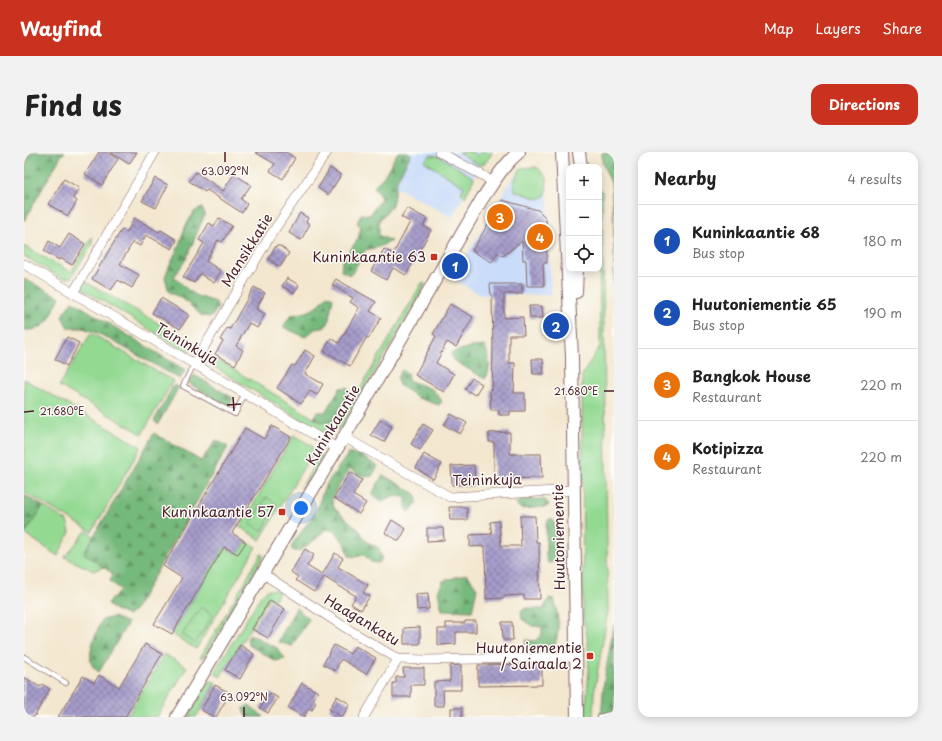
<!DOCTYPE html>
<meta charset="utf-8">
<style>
body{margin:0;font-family:"Playpen Sans",sans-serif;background:#f2f2f2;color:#222}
.controls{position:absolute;right:12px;top:12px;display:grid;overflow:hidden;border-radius:8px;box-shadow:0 2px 10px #0003}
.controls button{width:36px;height:36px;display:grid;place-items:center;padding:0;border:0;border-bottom:1px solid #e0e0e0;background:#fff;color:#222;font:20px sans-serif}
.you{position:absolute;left:277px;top:356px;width:14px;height:14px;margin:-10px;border:3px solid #fff;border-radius:50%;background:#1a73e8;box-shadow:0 0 0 6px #1a73e833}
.badge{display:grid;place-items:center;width:26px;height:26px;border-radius:50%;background:#c8321e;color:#fff;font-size:13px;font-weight:700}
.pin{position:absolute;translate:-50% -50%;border:2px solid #fff;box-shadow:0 1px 4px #0006}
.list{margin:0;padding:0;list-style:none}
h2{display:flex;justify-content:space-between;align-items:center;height:52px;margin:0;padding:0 16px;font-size:17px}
h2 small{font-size:13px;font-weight:400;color:#767676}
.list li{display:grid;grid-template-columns:26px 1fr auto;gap:12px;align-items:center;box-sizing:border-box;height:72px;padding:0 16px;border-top:1px solid #e0e0e0}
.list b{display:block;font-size:15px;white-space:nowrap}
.list p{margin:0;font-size:13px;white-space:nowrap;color:#767676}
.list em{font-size:13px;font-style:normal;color:#767676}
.icon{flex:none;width:22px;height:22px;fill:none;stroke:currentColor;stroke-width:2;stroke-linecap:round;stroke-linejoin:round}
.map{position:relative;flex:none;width:590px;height:565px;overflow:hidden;border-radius:12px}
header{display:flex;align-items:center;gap:24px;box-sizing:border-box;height:56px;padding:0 20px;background:#c8321e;color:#fff}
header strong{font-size:19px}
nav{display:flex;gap:22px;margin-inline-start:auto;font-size:14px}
.intro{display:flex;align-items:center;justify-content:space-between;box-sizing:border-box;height:96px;padding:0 24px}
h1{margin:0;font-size:28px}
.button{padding:10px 18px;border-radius:12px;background:#c8321e;color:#fff;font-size:14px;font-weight:700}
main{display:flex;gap:24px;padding:0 24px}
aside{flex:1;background:#fff;border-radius:12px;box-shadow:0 2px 10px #0003}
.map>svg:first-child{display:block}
.built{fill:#c9dcf9}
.green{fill:#93d992;stroke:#6e7c5e}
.forest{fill:url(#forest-firs);stroke:#606c54}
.park{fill:url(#park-crowns);stroke:#6e7c5e}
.building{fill:url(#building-cross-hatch)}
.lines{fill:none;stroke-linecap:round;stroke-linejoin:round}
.lane-casing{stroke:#856564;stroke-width:6}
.street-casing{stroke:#856564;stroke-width:10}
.secondary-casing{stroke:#856564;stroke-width:14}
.lane{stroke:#fff;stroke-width:4.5}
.street{stroke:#fff;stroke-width:9}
.secondary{stroke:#fff;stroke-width:12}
.ticks{fill:none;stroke:#4a1f2b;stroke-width:1.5}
.poi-dot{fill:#c8321e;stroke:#fdfcf7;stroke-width:1.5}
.labels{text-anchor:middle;stroke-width:3;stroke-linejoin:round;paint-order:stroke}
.street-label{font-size:14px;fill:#4a1f2b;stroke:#fdfcf7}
.poi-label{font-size:14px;fill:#4a1f2b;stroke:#fdfcf7;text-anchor:end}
.ticks-label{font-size:10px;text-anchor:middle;fill:#4a1f2b;stroke:#fdfcf7;stroke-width:3;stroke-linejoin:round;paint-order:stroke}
</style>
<header>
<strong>Wayfind</strong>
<nav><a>Map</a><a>Layers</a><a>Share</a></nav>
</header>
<div class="intro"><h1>Find us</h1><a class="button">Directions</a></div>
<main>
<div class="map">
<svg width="590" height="565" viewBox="0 0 590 565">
<defs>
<pattern id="forest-firs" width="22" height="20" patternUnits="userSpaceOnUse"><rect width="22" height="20" fill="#76b97c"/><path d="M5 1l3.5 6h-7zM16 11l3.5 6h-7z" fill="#639666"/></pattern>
<pattern id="park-crowns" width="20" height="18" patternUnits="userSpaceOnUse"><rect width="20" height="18" fill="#93d992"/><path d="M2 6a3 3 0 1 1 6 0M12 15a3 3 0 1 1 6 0" fill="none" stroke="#80ba7e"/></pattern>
<pattern id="building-cross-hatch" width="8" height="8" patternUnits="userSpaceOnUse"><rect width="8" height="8" fill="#a69dcb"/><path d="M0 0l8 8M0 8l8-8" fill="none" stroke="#897fa5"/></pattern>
</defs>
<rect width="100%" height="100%" fill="#fdfcf7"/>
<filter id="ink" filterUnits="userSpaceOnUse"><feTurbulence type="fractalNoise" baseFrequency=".025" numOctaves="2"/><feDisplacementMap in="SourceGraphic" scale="8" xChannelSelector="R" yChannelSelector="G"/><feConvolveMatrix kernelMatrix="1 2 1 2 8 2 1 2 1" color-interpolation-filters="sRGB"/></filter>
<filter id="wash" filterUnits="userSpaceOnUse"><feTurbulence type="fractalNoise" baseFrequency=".012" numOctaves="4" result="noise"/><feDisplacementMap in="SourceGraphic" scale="16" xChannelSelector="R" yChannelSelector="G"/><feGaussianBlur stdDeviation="0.9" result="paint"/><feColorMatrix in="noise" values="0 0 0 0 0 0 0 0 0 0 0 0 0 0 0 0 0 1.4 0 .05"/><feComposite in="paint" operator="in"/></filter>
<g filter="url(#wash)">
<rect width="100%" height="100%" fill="#f3e7cf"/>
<g class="built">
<path d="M382 0H465L428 65 366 32Z"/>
<path d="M513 15 523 26 527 143H457L429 127 485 31 497 16Z"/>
</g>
<g class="green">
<path d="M434 0H448L454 4 457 0H468C465 6 463 12 455 13Z"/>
<path d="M406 3 415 4 450 26 441 45 437 41 440 35 400 9Z"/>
<path d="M513 15 523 26 522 43 515 47 491 39 490 29 497 16Z"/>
<path d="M575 37 578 39 584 459 570 541 569 565H561L565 519 564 490 559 465 558 223 576 194Z"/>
<path d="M68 85V93L47 126H37L0 104V94L47 120Z"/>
<path d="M60 129 62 130 175 194 163 200 59 137 58 131Z"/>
<path d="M398 131 401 132 398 140 319 274 312 278Z"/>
<path d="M67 181 149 229 118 282 35 234Z"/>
<path d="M182 201 288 265 298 270 309 269 303 278 298 280 182 210Z"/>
<path d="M0 227 117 295 68 380 0 340Z"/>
<path d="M270 283 288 294 289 300 236 388 216 375Z"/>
<path d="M296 302 298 305 292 318 277 336Z"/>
<path d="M19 354 43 369 46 380 34 404 0 381V377L3 379Z"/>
<path d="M62 379 70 384 60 401 80 415 69 419C60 413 50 411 41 405Z"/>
<path d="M222 390 232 395 172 497 148 482 200 395 214 402Z"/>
<path d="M237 402 240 404 182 503 176 506Z"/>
<path d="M244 438H253L255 440 250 449 245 446 196 525 193 523 191 519 238 442Z"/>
<path d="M140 502 163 515 133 565H103Z"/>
<path d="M185 529 192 530 172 565H164Z"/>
</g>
<g class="forest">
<path d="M6 0H41L37 4 0 69V19Z"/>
<path d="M374 0H383L387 2 373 28 368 53 355 69V83L367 89 355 95 341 98 327 123 317 119 318 109 334 87 337 75 333 71 337 62 346 63 357 46 350 34 360 24Z"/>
<path d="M578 1H590V137V77L587 31 578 11Z"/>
<path d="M178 56 181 62 162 107 150 125 164 138 173 144 192 150 194 156 187 165 178 164 159 147 145 140 141 125 145 114 154 96 161 75 170 60Z"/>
<path d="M0 127 36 145C26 164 25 179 0 178Z"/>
<path d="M304 143 309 146 304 172 298 176 291 177 281 185 259 175 267 163C287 160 291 158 304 143Z"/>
<path d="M48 149 161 218 156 227 76 182 59 176H44L38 164Z"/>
<path d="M461 194C465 205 468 218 461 227L429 208 427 201 446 195Z"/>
<path d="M378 218 383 221 384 228 408 237 418 249 415 253 394 246 375 233 373 226Z"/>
<path d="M170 223 209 246 205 255 164 231Z"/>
<path d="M150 233 155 235 134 272 130 269Z"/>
<path d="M323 235 326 239 309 269 298 270 291 267 290 264 293 260H301L316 236Z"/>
<path d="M130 281 177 309 192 288 204 295 112 456 104 464 86 455 84 450 97 438 86 429 89 422 60 401Z"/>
<path d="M324 302H334L354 314 348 324C338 326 334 322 326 317L311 340 308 348 310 356 336 379 343 390 355 396 358 406 355 411 347 410 340 403 331 405 325 404 322 394 312 380 302 377 293 386 274 400 268 398V393L292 359 301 334Z"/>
<path d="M359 323 392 342 393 351 385 360 382 358V345L368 344 357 350 348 342Z"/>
<path d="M0 343 19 354 3 379 0 377Z"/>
<path d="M520 347 525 353 522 355 497 357 492 353 496 348Z"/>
<path d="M525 367H528C534 375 532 399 531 410L524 411 522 405V371Z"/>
<path d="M443 422 453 436 448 459 418 458 414 440 419 429Z"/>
<path d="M525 446 530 447C534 462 537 480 530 495L505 498 500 497 502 488 511 489 518 482V475L508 474 498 467 497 459 502 456 519 457Z"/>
<path d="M272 456 285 467 268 494 254 490Z"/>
<path d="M89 465 104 471 75 520C71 517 68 515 67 510 64 499 73 478 78 468Z"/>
<path d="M590 473V565H577L580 529Z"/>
<path d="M226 482 253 496 261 507 251 509 225 493 223 487Z"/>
<path d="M225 553 240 565H222L219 557Z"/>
</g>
<g class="park">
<path d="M242 345 253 352 238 379 226 372Z"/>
<path d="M177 455 189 463 171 491 158 483Z"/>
</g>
<g id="blocks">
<g class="building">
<path d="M75 0H83L94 7 78 33 61 22Z"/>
<path d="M86 0H113L105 12Z"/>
<path d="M231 0H262L271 6 259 27 246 19 251 12Z"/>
<path d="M306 16 317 23 304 43 294 36Z"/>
<path d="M172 20 199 39 210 22 227 33 217 47 223 52 218 61 183 38 181 40 165 29Z"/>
<path d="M131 26 144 33 132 56 118 49Z"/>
<path d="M40 27 55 36 49 46 53 49 44 64 24 52Z"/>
<path d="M478 48 514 58 522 66 523 111H519L520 134H503L502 108H499L498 89 479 104 473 101 468 110 448 99Z"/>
<path d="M383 56 403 67 399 74 407 78 382 123 369 116 362 128 347 119 360 97 369 102 386 70 377 65Z"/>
<path d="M276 61 284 66 282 70 286 72 277 88 265 81Z"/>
<path d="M110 66 135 80 137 78 153 88 148 97 122 83 116 94 109 90 96 112 115 123 108 136 94 128 87 138 68 127 98 77 103 80Z"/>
<path d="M195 66 208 74 198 90 194 88 182 109 197 119 190 131 176 122 170 131 159 125 180 91 175 88 185 71 190 74Z"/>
<path d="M45 82 61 92 48 113 36 106 35 108 20 99 25 89 36 96Z"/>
<path d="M252 94H256L265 101 256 115 244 107Z"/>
<path d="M263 126 275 133 270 141 258 134Z"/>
<path d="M312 127 352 150 346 159 357 166 345 186 343 185 326 214 300 199 307 186 315 191 335 156 326 150 329 146 308 133Z"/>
<path d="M466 132H498V142H480V166L499 165 500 183H485V211H491L490 241H501V259H486V263H475V258H467L466 237 468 239 469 197 468 144H467Z"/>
<path d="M230 135 241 141 232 157 241 162 233 176 225 171 212 194 219 198 211 213 191 202 199 189 196 188 203 176 206 177Z"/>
<path d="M137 146 165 163 156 177 128 161Z"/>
<path d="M426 152 449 165 432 195 423 190 412 211 430 222 420 240 391 223 412 184 409 182Z"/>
<path d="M505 154H518L519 166H506Z"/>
<path d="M43 185 55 191 43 214 31 207Z"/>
<path d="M281 198 291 204 281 222 299 232 293 243 286 239 277 252 253 236 268 213 271 214Z"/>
<path d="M508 207H519L520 222H509Z"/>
<path d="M448 226 458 232 451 243 441 237Z"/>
<path d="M427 262 443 271 436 282 420 273Z"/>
<path d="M356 268 368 275 360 290 347 283Z"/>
<path d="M399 272 409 278 396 298 387 292Z"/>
<path d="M248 274 267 285 208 381 222 390 214 402 200 395 148 482 130 472 158 426 139 414 221 276 240 287Z"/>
<path d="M486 280V302H517L518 326 470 327V290H465V281Z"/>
<path d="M400 302 418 312 409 327 392 316Z"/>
<path d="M450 313 451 333H428L427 314Z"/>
<path d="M326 320 338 328 329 343 342 351 335 362 310 346Z"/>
<path d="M425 355H443V368H426Z"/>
<path d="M496 364H511L512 390H515L516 447H500V443L480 444V446L462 447 461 394 446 395V383L468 382 466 370 475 369 477 394H497Z"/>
<path d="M368 368 382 377 375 389 361 381Z"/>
<path d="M403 376H419L420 388 403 389Z"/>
<path d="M281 397 290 403 283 414 298 423 311 401 319 406 314 415 344 433 339 441 346 444 337 458 327 452 332 444 300 425 290 440 271 428 274 425 267 420Z"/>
<path d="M404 441 405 457 393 458 392 442Z"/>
<path d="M246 448 261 457 244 486 228 477Z"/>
<path d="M441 469H452V480H432V492L414 493V477H422V471H441Z"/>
<path d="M478 470H488L489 488H479Z"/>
<path d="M396 475V492H380V476Z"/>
<path d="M121 492 138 502 101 565H34L59 524 70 531 75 523 95 535Z"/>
<path d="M216 493 230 502 216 527 201 518Z"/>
<path d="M310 493 326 502 331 494 352 506 342 522 317 507 311 519 299 512Z"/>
<path d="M518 512V533L454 534V513Z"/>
<path d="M437 513V538H419L420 554H410V530L426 529V514Z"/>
<path d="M379 516H400V533H387V545H369V531H372V525H380Z"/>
<path d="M0 525 16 535 18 532 26 537 10 565H0Z"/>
<path d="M278 531 294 540 289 548 292 550 288 558 285 556 280 565 264 556Z"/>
<path d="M191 533 206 541 192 565H190L177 558Z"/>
<path d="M246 541 254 546 244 561 236 556Z"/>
<path d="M313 544 326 552 318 565 305 557Z"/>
<rect x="427" y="556" width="11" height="9"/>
</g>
</g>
</g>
<g filter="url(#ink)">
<use href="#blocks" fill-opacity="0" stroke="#856564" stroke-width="1"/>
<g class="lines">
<defs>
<g id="lane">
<path d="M170 212 159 234 211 262 221 241"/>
<path d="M0 505 42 531"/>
<path d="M576 565 590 561"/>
</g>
<g id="street">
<path d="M415 0 460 24 469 31"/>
<path d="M0 112 313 296"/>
<path d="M49 141 131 0"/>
<path d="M170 212 246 84 303 0"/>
<path d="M320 285 426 345 549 338"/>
<path d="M238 421 322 476 374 507 401 508 552 505"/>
<path d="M340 565 374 507"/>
</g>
<g id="secondary">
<path d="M538 0 548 205 553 565"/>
<path d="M555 0 557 15"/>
<path d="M552 140 553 117"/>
<path d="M153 565 320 285 458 47C470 30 479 13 495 0"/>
</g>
</defs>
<use href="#lane" class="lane-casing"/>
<use href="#street" class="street-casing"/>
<use href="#secondary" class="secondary-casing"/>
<use href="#lane" class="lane"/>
<use href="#street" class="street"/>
<use href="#secondary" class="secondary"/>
</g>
</g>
<path class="ticks" d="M201 0V10M580 239H590M209 245 210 259M203 253 217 252M0 260 10 259M220 555V565"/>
<g class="poi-dot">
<rect x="406" y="101" width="8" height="8" rx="2"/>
<rect x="254" y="356" width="8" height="8" rx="2"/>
<rect x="562" y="500" width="8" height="8" rx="2"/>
</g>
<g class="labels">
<g class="street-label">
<text transform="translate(223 98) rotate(-58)" y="5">Mansikkatie</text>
<text transform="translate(163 192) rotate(30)" y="5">Teininkuja</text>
<text transform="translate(309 273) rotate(-59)" y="5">Kuninkaantie</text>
<text transform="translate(463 328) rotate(-1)" y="5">Teininkuja</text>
<text transform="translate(535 385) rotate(-91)" y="5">Huutoniementie</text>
<text transform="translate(338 468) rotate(31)" y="5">Haagankatu</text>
</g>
<g class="poi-label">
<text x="402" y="110">Kuninkaantie 63</text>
<text x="250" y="365">Kuninkaantie 57</text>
<text x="558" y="501">Huutoniementie<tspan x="558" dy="16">/ Sairaala 2</tspan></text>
</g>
</g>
<g class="ticks-label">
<text x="201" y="23">63.092°N</text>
<text x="552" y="243">21.680°E</text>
<text x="38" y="263">21.680°E</text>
<text x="220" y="549">63.092°N</text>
</g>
</svg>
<div class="controls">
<button>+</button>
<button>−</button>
<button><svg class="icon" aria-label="locate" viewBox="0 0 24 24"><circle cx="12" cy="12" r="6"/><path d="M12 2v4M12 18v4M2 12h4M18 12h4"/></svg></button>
</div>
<div class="you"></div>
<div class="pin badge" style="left:431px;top:114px;background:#1a4fb4">1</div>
<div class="pin badge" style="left:532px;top:174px;background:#1a4fb4">2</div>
<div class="pin badge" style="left:476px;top:65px;background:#e8710a">3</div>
<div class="pin badge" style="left:516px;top:85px;background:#e8710a">4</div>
</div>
<aside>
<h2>Nearby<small>4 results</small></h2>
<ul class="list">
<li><span class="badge" style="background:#1a4fb4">1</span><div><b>Kuninkaantie 68</b><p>Bus stop</p></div><em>180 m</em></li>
<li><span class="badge" style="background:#1a4fb4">2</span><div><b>Huutoniementie 65</b><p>Bus stop</p></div><em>190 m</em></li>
<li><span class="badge" style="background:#e8710a">3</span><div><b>Bangkok House</b><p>Restaurant</p></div><em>220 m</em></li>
<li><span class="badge" style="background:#e8710a">4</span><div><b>Kotipizza</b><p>Restaurant</p></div><em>220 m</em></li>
</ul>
</aside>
</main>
